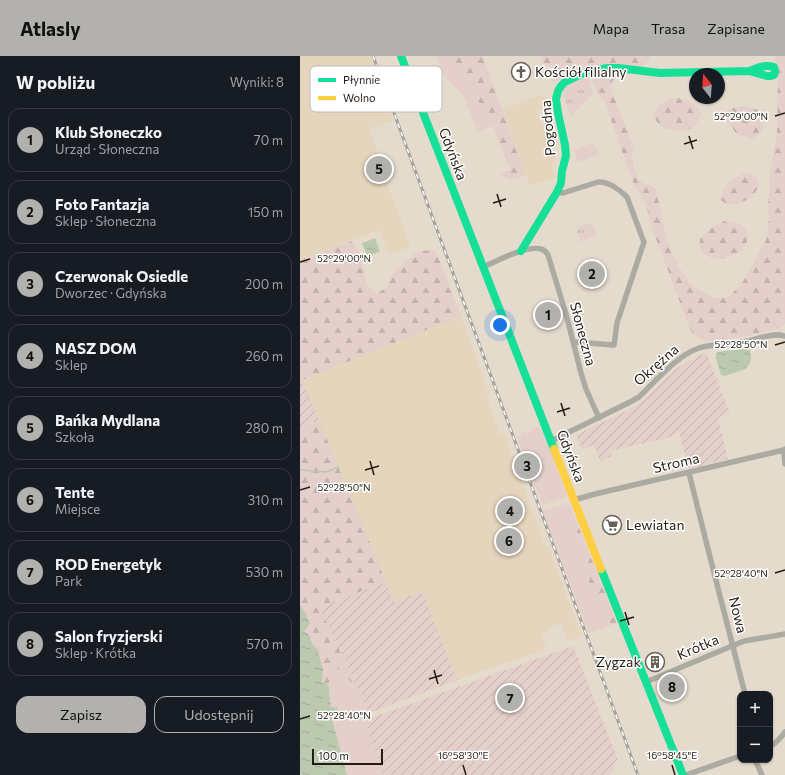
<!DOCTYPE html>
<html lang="pl">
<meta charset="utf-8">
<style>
body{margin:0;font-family:Commissioner,sans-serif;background:#20242c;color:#f1f3f6}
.controls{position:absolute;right:12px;bottom:12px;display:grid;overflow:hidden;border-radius:8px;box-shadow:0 1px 3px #0004}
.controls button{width:36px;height:36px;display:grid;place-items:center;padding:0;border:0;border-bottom:1px solid #363941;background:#171b24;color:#f1f3f6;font:20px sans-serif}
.compass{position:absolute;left:389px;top:12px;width:36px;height:36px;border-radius:50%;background:#171b24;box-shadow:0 1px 3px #0004;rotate:343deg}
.scale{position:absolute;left:12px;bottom:10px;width:71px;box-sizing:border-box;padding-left:4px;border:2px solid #241d14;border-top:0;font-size:11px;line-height:14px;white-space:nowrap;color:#241d14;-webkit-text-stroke:3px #fff;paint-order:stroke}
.you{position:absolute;left:200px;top:269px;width:14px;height:14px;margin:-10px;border:3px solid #fff;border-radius:50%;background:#1a73e8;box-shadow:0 0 0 6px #1a73e833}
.badge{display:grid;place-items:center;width:26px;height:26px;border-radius:50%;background:#b3b1ae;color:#111;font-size:13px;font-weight:700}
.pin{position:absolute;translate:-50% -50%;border:2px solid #fff;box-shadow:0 1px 4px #0006}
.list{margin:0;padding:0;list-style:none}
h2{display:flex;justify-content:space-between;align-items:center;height:52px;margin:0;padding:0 16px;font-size:17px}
h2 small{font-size:13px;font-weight:400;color:#9ea1a6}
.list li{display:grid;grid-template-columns:26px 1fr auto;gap:12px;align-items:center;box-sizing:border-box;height:64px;margin:0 8px 8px;padding:0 8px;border:1px solid #363941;border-radius:12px}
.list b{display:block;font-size:15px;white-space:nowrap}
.list p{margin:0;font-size:13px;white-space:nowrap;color:#9ea1a6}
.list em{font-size:13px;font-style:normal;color:#9ea1a6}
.actions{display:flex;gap:8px;padding:12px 16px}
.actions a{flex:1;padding:9px 0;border:1px solid #b3b1ae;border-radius:12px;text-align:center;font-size:14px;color:#b3b1ae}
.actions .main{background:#b3b1ae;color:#111}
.map{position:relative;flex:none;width:485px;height:719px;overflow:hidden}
header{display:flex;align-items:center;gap:24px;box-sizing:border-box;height:56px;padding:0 20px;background:#b3b1ae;color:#111}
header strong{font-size:19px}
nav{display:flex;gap:22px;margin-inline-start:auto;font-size:14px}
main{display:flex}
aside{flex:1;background:#171b24}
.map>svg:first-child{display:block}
.built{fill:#e6d5bd}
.grass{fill:#e4cfca}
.forest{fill:url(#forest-firs)}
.park{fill:url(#park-tufts)}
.garden{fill:url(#garden-furrows)}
.water{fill:url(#water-ripples)}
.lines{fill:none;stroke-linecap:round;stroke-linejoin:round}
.stream{stroke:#bbc9af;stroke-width:1.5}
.street{stroke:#ababa3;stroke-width:5.5}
.fast{stroke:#16e098;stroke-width:8}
.slow{stroke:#ffcf43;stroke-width:8}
.rail-casing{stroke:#a7a29a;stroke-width:3}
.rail{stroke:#fff;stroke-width:1.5;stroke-dasharray:4.5;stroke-linecap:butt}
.ticks{fill:none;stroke:#241d14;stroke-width:1.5}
.labels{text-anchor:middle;stroke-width:3;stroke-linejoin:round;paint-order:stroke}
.poi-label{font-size:14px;fill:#241d14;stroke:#fff;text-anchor:start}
.street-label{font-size:14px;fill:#241d14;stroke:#fff}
.key{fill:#fff;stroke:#bdbbb8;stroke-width:1}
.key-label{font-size:11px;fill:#241d14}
.ticks-label{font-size:10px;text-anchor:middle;fill:#241d14;stroke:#fff;stroke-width:3;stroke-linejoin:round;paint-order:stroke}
</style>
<header>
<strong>Atlasly</strong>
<nav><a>Mapa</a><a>Trasa</a><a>Zapisane</a></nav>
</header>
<main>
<aside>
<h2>W pobliżu<small>Wyniki: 8</small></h2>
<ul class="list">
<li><span class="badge">1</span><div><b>Klub Słoneczko</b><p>Urząd · Słoneczna</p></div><em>70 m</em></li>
<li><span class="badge">2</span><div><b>Foto Fantazja</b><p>Sklep · Słoneczna</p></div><em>150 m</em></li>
<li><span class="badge">3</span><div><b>Czerwonak Osiedle</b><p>Dworzec · Gdyńska</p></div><em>200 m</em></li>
<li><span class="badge">4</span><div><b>NASZ DOM</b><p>Sklep</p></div><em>260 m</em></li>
<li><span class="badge">5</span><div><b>Bańka Mydlana</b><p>Szkoła</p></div><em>280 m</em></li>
<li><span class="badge">6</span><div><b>Tente</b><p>Miejsce</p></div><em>310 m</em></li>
<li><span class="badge">7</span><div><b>ROD Energetyk</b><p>Park</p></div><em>530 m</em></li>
<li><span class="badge">8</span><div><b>Salon fryzjerski</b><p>Sklep · Krótka</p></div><em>570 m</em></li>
</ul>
<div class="actions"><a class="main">Zapisz</a><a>Udostępnij</a></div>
</aside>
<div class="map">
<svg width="485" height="719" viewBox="0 0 485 719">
<defs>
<pattern id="forest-firs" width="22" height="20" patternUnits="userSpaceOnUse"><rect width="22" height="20" fill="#e4cfca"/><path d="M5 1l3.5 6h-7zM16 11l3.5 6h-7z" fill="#c3b1ad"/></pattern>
<pattern id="park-tufts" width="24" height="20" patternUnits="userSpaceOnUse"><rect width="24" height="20" fill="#e4cfca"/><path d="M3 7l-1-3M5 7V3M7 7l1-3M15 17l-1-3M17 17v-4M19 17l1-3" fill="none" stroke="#c3b1ad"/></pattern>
<pattern id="garden-furrows" width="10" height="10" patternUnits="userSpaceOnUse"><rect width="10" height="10" fill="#e4cfca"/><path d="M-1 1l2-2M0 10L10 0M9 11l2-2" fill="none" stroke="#c3b1ad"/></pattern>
<pattern id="water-ripples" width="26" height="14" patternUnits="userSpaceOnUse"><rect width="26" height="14" fill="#bbc9af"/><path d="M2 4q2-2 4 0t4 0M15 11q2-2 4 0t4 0" fill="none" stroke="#a1ac96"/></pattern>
</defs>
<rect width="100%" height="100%" fill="#e5dbcd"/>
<g class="built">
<path d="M0 0H70L93 64 69 73 85 115 83 116 111 191 89 199 79 174 0 205Z"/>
<path d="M244 38 248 51 237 54 256 107 251 108 256 121 230 130 203 53Z"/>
<path d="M161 260 190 339 186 340 200 378 204 377 246 492 249 491 282 580 268 585 261 567 248 572 247 576 241 578 246 591 243 594 157 624 122 535 94 546 2 324Z"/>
</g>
<g class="grass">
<path d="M136 0H152L172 31 189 67 193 70 178 76 163 39 143 19Z"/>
<path d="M294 86 299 99 278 106 274 94Z"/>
<path d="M237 370 238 372H240L245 382 267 439 265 442 242 449 229 412 230 411 228 408H227L217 381 221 379 223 376C228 378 231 376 232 371L233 372 234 371Z"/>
<path d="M266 448 270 449V452L277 479 283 498 284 507 290 529 295 533 298 537 311 569 289 577 242 454 243 455Z"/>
<path d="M36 612C47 618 50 624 56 635L59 636 69 657 64 663V664L83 719H47L32 663 38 652 31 651 28 628 31 622 33 614Z"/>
</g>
<g class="forest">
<path d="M152 0H183L226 119C216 123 210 127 201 118L210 114 193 70 189 67 172 31Z"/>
<path d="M242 0H350L348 5 337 17 317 20 310 28 317 50 330 80 334 93 331 102 338 122 344 128 351 129 356 133 365 178 371 195 379 211 392 230 414 242 429 241 443 226 466 184 469 164 468 153 470 119 477 76 478 17 475 5 476 0H485V268L480 272 452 279 438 282 406 285 393 278 389 270 353 175 346 149 332 124 305 46C296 38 293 24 289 13 281 14 274 16 267 19 262 22 259 26 253 26L252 21 254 15 251 9 243 8 241 5Z"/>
<path d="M378 42 394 47 401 56C396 80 378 76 360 70L353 60C360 46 363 45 378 42Z"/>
<path d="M446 50 458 54 464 62 463 73 453 83 437 78 427 66V55L436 51Z"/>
<path d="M443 118H451L458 123 459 131 451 142 437 148H426L420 143C425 129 429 124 443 118Z"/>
<path d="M425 165C438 167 443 167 449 180 448 183 446 188 444 191 435 203 413 208 403 196 400 193 399 188 400 184 403 175 417 169 425 165Z"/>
<path d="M53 185 62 206 67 229 76 238 87 231 92 218 113 199 121 195 134 194 138 200 161 260 0 325V205Z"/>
<path d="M19 364 86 526 25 549 22 556 59 636 56 635C50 624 47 618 36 612L33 614 31 622 28 628 22 626 23 613 18 596 12 587 9 579 3 575 6 558 0 549V371Z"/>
<path d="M270 449 317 567 311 569 298 537 295 533 290 529 284 507 283 498 271 459 270 452Z"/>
</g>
<g class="park">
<path d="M288 21 293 38 271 60 262 35 266 29Z"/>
<path d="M289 167 294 170 297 180 280 186 277 176 278 171Z"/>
</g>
<g class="garden">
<path d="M406 296 430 357 418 362 428 403 389 413 379 376 367 382 310 395 312 401H310L300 405 294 389 282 393 276 379 330 353 342 345 377 312Z"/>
<path d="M2 324 19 364 0 371V325Z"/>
<path d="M86 526 94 546 122 535 157 624 69 657 22 556 25 549Z"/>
<path d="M273 590 318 704 310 719H83L64 663 74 661Z"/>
</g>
<g class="water">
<path d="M75 182 80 196 67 200 62 187Z"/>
<path d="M446 292 449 293C452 301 452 307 445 313L425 320 421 319 416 303V297L418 296Z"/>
<path d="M0 549 6 558 10 568 4 575 9 579 12 587 18 596 23 613 22 626 28 628 31 651 38 652 32 663 47 719H3L0 718Z"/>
</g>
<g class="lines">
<path class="stream" d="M0 414 26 416 39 411"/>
<g class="street">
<path d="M257 136 263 137 298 126C308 125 320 134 327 141L342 181 344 186 317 267 314 289 274 286"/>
<path d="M183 211C197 205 226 189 241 193 245 194 246 196 248 199L266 258 281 317 286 333 299 362"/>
<path d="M251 385 332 345 339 341C356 325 376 300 399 292 415 287 432 289 448 285 457 283 475 276 484 280"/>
<path d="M485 393 484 398 485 408"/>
<path d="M389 417 408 493 445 638"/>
<path d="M274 444 295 438 484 394"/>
<path d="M346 626 444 585 485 578"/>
<path d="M470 690C476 688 481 681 485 676"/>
<path d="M455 704 462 719"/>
<path d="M386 719 440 700"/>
</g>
<g class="fast">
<path d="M101 0 254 393"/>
<path d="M221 195 257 136 261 127 262 115 266 100 265 89 258 57 256 43 258 35 261 30 265 26 284 17 307 12H318L360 17 449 15 467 20H471L474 19 475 16 474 11C465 8 458 12 449 15"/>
<path d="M301 513 383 719"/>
</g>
<path class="slow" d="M254 393 301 513"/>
<defs>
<path id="rail" d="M73 0 338 719"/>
</defs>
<use href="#rail" class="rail-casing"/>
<use href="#rail" class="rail"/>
</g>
<path class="ticks" d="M475 60 485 57M389 80 393 93M384 88 397 84M197 138 201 151M193 147 206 143M0 206 10 203M475 289 485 286M261 347 265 360M257 356 270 352M70 405 74 419M65 414 79 410M0 434 10 431M475 517 485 514M325 556 329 569M320 565 334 561M134 614 138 628M129 623 142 619M0 663 10 660M163 709 166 719M372 709 375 719"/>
<defs>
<symbol id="church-ring" viewBox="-11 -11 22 22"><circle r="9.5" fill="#fff" stroke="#686055" stroke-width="1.5"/><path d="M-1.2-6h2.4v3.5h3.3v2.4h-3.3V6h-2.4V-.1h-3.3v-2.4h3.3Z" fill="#686055"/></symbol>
<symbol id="supermarket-ring" viewBox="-11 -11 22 22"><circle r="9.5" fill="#fff" stroke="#686055" stroke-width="1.5"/><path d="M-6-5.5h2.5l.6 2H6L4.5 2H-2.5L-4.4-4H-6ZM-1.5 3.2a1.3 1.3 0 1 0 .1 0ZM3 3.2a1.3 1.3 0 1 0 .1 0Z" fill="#686055"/></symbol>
<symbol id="building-ring" viewBox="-11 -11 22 22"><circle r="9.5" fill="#fff" stroke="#686055" stroke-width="1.5"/><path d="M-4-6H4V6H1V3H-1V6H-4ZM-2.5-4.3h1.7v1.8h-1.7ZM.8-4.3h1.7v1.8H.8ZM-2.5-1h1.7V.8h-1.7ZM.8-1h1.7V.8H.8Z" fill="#686055"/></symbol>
</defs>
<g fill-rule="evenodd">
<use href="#church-ring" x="210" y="5" width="22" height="22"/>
<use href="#supermarket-ring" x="301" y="458" width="22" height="22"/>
<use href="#building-ring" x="344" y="595" width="22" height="22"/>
</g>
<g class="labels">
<g class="poi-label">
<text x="235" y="21">Kościół filialny</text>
<text x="326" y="474">Lewiatan</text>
<text x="341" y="611" text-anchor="end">Zygzak</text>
</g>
<g class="street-label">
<text transform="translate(248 72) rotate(-95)" y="5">Pogodna</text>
<text transform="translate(153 98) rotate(69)" y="5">Gdyńska</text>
<text transform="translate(283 278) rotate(75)" y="5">Słoneczna</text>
<text transform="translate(356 309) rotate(-41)" y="5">Okrężna</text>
<text transform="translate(271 400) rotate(69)" y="5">Gdyńska</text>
<text transform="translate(376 407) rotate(-13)" y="5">Stroma</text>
<text transform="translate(438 559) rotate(76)" y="5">Nowa</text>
<text transform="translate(398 591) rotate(-23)" y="5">Krótka</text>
</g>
</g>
<rect x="10" y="10" width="132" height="46" rx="6" class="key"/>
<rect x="18" y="22" width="18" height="4" fill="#16e098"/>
<rect x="18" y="40" width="18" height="4" fill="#ffcf43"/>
<g class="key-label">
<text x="43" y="28">Płynnie</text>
<text x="43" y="46">Wolno</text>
</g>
<g class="ticks-label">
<text x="441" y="64">52°29'00"N</text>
<text x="44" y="206">52°29'00"N</text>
<text x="441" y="292">52°28'50"N</text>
<text x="44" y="435">52°28'50"N</text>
<text x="441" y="521">52°28'40"N</text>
<text x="44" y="663">52°28'40"N</text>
<text x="163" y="703">16°58'30"E</text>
<text x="372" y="703">16°58'45"E</text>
</g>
</svg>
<div class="controls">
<button>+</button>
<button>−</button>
</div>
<svg class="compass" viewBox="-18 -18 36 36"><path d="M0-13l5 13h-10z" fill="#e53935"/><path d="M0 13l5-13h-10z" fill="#9ea1a6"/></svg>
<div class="scale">100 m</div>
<div class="you"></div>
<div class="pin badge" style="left:248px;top:259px">1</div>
<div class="pin badge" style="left:292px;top:218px">2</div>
<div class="pin badge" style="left:227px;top:410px">3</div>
<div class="pin badge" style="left:210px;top:455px">4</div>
<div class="pin badge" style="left:79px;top:113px">5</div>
<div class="pin badge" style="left:209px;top:485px">6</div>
<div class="pin badge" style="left:210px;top:642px">7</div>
<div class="pin badge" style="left:372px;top:631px">8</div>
</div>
</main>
